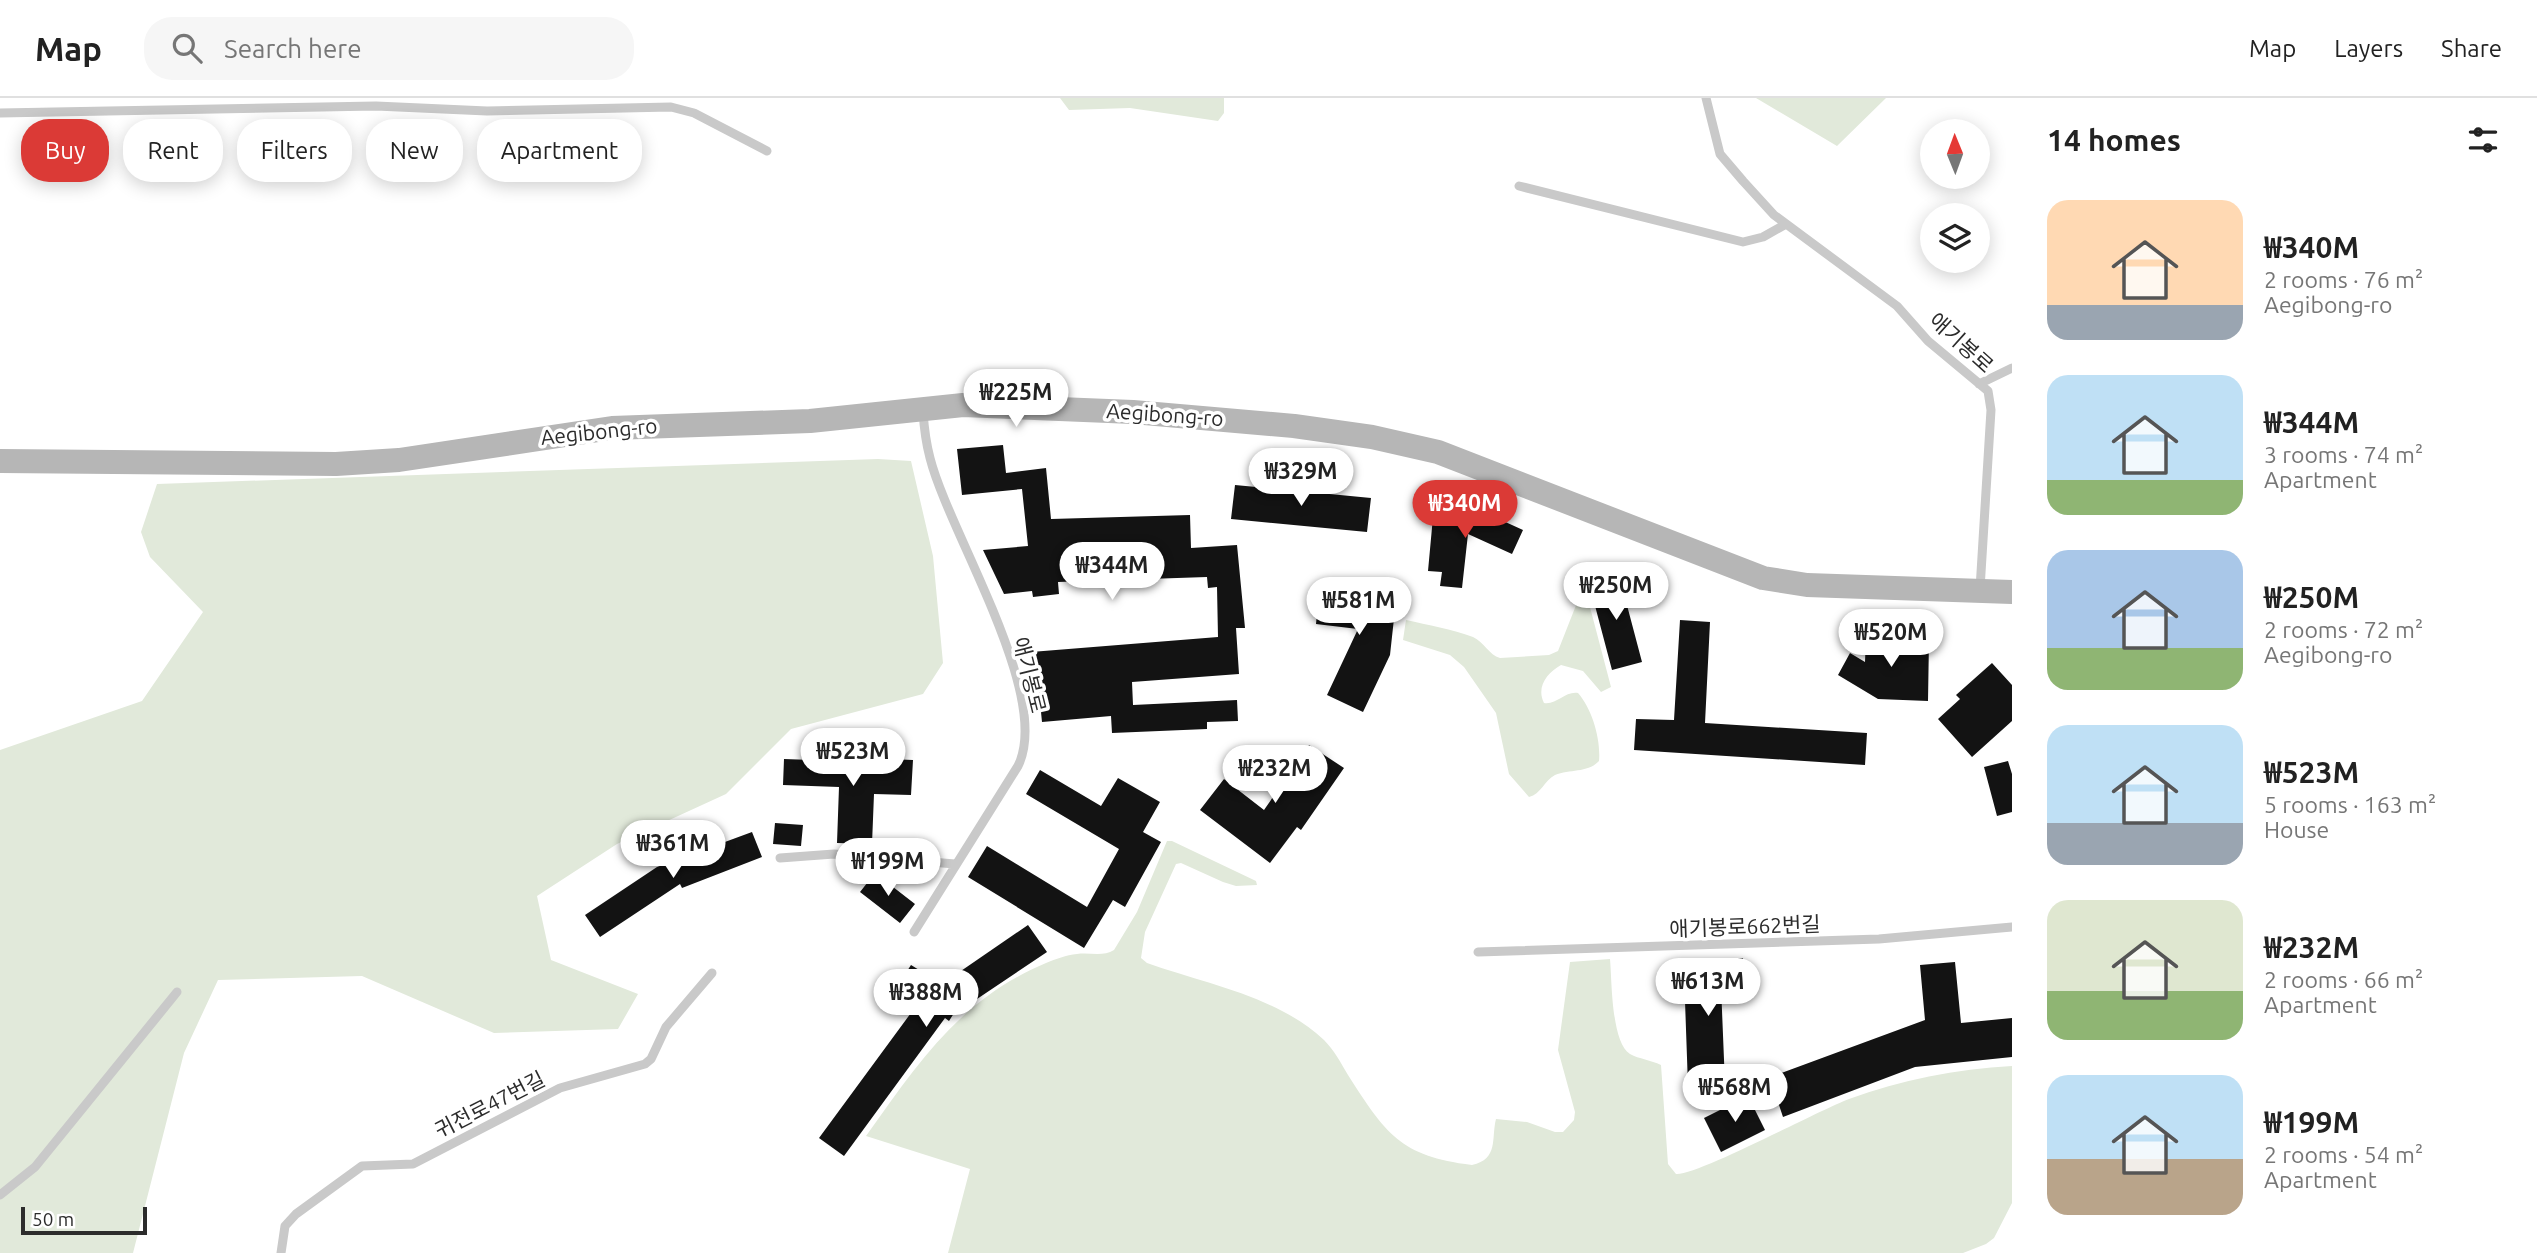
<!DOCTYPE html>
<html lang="en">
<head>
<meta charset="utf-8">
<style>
  body { margin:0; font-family:Ubuntu,"Noto Sans KR",sans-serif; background:#f6f6f6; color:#222; height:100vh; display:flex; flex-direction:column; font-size:26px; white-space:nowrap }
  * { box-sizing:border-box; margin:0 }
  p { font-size:23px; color:#767676 }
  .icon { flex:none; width:38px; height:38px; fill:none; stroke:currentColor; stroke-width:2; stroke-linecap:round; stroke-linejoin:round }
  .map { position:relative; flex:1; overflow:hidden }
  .details { display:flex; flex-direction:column; background:#fff; width:525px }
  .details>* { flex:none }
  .hud { position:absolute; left:21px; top:21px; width:665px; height:63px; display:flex; gap:14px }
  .needle { width:46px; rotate:359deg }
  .fabs { position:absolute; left:1920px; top:21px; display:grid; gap:14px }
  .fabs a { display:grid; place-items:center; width:70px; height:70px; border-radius:50%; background:#fff; box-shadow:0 4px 18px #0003; font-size:35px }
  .scale { position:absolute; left:21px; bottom:18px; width:126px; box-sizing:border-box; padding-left:7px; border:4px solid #2c2c2c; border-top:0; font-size:19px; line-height:24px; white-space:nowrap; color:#2c2c2c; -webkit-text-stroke:5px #fff; paint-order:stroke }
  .price { position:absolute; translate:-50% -60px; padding:0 16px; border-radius:24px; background:#fff; color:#222; font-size:23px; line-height:46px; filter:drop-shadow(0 2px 4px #0008) }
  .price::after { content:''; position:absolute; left:50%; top:42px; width:21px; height:16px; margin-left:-10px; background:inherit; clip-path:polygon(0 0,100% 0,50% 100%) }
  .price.on { background:#db3a36; color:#fff }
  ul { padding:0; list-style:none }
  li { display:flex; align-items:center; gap:21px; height:175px; padding:0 35px }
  li span { display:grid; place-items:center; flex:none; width:196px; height:140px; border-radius:21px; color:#555 }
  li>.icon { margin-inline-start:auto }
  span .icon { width:84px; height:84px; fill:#fffc; stroke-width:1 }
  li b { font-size:30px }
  h2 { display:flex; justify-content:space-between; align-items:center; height:84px; padding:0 35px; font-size:30px }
  .chip { padding:0 24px; border-radius:28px; background:#fff; box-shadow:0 4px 18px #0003; font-size:24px; line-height:63px }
  .chip.on { background:#db3a36; color:#fff }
  header { display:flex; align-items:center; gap:42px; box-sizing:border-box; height:98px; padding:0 35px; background:#fff; border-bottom:2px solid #e0e0e0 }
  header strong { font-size:33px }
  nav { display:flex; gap:38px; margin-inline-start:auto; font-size:24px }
  .search { width:490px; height:63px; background:#f6f6f6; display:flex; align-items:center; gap:18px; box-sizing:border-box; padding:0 24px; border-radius:28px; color:#767676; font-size:26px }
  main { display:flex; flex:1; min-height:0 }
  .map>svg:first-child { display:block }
  .green { fill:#e1e9da }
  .building { fill:#131313 }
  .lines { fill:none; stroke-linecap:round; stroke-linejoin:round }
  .lane { stroke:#c9c9c9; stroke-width:9 }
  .secondary { stroke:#b6b6b6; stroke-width:24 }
  .labels { text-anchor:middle; stroke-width:7; stroke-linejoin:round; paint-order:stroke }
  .street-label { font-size:21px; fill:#2c2c2c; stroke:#fff }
</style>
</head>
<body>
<header>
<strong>Map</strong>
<div class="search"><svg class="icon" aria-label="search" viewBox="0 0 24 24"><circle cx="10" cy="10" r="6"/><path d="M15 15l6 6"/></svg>Search here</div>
<nav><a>Map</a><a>Layers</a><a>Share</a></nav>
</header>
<main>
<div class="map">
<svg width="2012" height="1155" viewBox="0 0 2012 1155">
  <rect width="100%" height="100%" fill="#fff"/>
  <!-- green -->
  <path class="green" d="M1060,0H1224V15L1218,23L1130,10L1069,12Z
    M1756,0H1886L1837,48Z
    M878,361L911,363L933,458L943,565L923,596L791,631L726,696L617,746L537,798L551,862L638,896L618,931L494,935L362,878L218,882L184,955L133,1155H0V652L142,603L203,514L150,459L141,434L157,386Z
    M1582,492L1586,494L1611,589L1601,594L1583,573L1561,567C1547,575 1536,589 1544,605C1557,607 1565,593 1578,595C1592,611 1601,641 1599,663C1588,675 1570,671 1555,677C1544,683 1541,696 1529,699L1509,676L1496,615L1464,569L1450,557L1403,542L1406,522C1428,527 1452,531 1473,539C1484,544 1489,557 1500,560L1549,557L1558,553Z
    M1167,743H1172L1256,783L1257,787L1236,788L1223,784L1181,765L1176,766L1145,834L1141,860L1147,865C1206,886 1277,898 1324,942C1334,952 1341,965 1348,977C1386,1036 1400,1058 1472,1067C1499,1061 1491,1040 1496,1021L1527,1024L1555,1034H1563L1574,1022L1575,1014L1558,952L1570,864L1610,861C1612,882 1611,944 1630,956C1639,961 1651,962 1661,967L1668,1066L1676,1076C1697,1078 1817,1013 1849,1001C1901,982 1956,971 2012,968V1105L1994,1140L1986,1146L1963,1155H948L970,1071L866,1038C919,964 959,902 1046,865C1056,861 1066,857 1077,856C1089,854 1103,859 1114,852L1137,814Z"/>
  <!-- building -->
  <path class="building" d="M1003,347L1006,375L1046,370L1051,421L1190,417L1191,450L1237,447L1245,530H1236L1239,576L1132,584L1133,607L1237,602L1238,623L1207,624V631L1112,635L1111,618L1042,624L1039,594H1035L1031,554L1218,539L1217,489L1208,490L1207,479L1058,484L1059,496L1033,499L1032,493L1004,496L983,452L1028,448L1022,391L962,397L957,351Z
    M1235,387L1371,400L1367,434L1231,421Z
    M1434,408L1479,412L1523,432L1512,456L1468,436L1462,490L1440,488L1442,474L1428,473Z
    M1619,477L1642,564L1612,572L1589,485Z
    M1320,484L1397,493L1390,557L1363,614L1327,597L1358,531L1316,526Z
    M1680,522L1710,524L1705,625L1867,635L1865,667L1634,652L1636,621L1674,622Z
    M1866,538L1929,541L1928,603L1878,601L1838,577L1850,555L1865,564Z
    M1992,565L2012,587V623L1972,659L1938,621L1960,601L1956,597Z
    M1309,647L1344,670L1301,732L1297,729L1270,765L1200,712L1224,681L1264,712Z
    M840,659L913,662L911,697L874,696L872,746L837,745L839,689L783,687L784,661L840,663Z
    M2008,663L2012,676V714L1997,718L1984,669Z
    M1040,672L1101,708L1118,680L1160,704L1143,734L1161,744L1125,809L1113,802L1084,850L968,779L987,748L1087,809L1119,751L1026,696Z
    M775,725L803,727L801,748L773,746Z
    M752,734L762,759L682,790L680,786L600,839L585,817L657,769Z
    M875,775L915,806L900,825L860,794Z
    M1028,827L1047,854L977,901L970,890L949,923L945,920L844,1058L819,1040L919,904L896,890L911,867L942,886Z
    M1743,860L1744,887L1721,888L1725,986L1688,988L1685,903H1689L1687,863Z
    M1955,864L1961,925L2012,920V959L1915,969L1783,1019L1772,986L1776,984L1766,985L1765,981L1925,922L1920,867Z
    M1748,998L1765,1032L1721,1054L1704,1020Z"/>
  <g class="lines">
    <!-- lane -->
    <path class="lane" d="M1706,0L1720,56L1743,83L1774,117L1897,208L1928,243L1988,293L1991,312L1980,491
      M0,15L376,8L487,13L671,9L694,15L767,53
      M1519,88L1743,144L1763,139L1786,126
      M1979,286L2012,270
      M780,760L834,756L955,766
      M914,834L1018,668C1053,598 949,435 930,360C926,345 924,329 923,313
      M1478,854L1879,841L2012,829
      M0,1097L35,1069L177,894
      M281,1155L285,1128L296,1116L362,1068L413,1066L560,990L645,966L651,961L666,929L712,875"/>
    <!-- secondary -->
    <path class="secondary" d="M0,363L336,366L399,362L612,330L810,323L963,307L1133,314L1294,328L1372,339L1438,354L1763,480L1807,487L2012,494"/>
  </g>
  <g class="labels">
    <!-- street labels -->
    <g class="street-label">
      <text transform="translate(1961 245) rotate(42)" y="7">애기봉로</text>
      <text transform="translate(1165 317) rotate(4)" y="7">Aegibong-ro</text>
      <text transform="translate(599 334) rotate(-6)" y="7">Aegibong-ro</text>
      <text transform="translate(1029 577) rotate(76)" y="7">애기봉로</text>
      <text transform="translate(1745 829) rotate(-2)" y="7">애기봉로662번길</text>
      <text transform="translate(490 1007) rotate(-27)" y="7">귀전로47번길</text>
    </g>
  </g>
</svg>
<div class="fabs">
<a><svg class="needle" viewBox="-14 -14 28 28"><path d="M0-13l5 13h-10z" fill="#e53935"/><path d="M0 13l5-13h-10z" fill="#767676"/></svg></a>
<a><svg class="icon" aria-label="layers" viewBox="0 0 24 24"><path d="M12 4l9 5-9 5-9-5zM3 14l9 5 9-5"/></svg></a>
</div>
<div class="scale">50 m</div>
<b class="price" style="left:1016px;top:331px">₩225M</b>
<b class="price" style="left:1301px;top:410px">₩329M</b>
<b class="price on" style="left:1465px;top:442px">₩340M</b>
<b class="price" style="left:1112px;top:504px">₩344M</b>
<b class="price" style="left:1616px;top:524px">₩250M</b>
<b class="price" style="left:1359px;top:539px">₩581M</b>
<b class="price" style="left:1891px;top:571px">₩520M</b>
<b class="price" style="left:853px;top:690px">₩523M</b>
<b class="price" style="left:1275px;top:707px">₩232M</b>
<b class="price" style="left:673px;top:782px">₩361M</b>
<b class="price" style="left:888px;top:800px">₩199M</b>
<b class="price" style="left:1708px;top:920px">₩613M</b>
<b class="price" style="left:926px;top:931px">₩388M</b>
<b class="price" style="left:1735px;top:1026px">₩568M</b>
<div class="hud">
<a class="chip on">Buy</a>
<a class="chip">Rent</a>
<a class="chip">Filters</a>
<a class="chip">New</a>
<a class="chip">Apartment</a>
</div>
</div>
<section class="details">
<h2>14 homes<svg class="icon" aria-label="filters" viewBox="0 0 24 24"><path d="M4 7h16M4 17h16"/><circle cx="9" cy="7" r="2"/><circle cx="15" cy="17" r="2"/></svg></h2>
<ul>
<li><span style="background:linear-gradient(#ffd9b3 75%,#9aa5b1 0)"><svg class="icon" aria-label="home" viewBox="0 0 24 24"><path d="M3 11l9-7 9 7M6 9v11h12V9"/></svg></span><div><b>₩340M</b><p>2 rooms · 76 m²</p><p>Aegibong-ro</p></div></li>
<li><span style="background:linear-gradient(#bfe0f5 75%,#8fb573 0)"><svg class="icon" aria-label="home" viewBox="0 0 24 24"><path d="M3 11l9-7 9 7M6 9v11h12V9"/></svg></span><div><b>₩344M</b><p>3 rooms · 74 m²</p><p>Apartment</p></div></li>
<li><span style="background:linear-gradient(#a9c7e8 70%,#8fb573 0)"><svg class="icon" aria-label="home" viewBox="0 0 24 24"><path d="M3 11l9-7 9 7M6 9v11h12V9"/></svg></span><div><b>₩250M</b><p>2 rooms · 72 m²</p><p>Aegibong-ro</p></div></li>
<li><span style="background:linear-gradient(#bfe0f5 70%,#9aa5b1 0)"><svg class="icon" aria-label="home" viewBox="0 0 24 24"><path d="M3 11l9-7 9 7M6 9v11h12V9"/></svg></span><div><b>₩523M</b><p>5 rooms · 163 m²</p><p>House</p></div></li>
<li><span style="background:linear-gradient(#dfe7d0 65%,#8fb573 0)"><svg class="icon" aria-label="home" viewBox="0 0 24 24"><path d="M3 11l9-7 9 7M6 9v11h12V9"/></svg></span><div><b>₩232M</b><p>2 rooms · 66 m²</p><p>Apartment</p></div></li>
<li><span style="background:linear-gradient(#bfe0f5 60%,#b9a48a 0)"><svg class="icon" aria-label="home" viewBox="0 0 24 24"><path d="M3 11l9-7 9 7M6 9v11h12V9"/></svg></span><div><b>₩199M</b><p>2 rooms · 54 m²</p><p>Apartment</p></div></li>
</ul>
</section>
</main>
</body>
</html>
